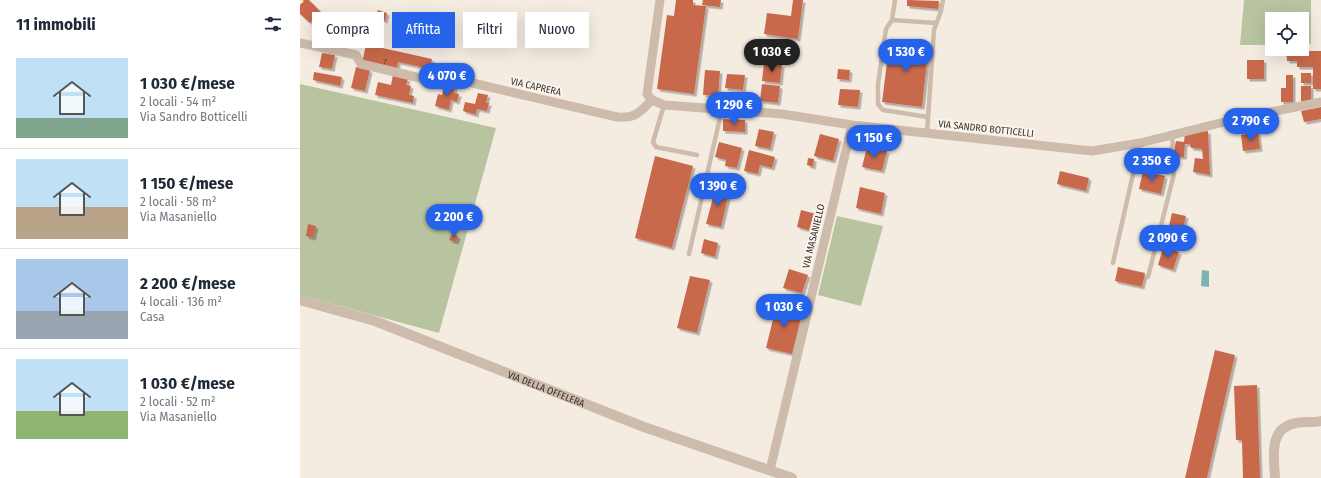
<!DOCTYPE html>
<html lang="it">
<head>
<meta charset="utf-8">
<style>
  body { margin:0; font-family:"Fira Sans Condensed",sans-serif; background:#f6f6f7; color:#1f2937; height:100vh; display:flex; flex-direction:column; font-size:15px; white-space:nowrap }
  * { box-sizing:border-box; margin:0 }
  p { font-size:13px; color:#747a83 }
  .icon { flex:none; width:22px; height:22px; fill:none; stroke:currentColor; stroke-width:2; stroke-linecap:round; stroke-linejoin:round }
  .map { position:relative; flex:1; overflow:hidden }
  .details { display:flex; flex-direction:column; background:#fff; width:300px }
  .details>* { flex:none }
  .top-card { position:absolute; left:12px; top:12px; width:380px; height:36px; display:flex; gap:8px }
  .buttons { position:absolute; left:965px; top:12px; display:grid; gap:8px }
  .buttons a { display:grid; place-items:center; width:44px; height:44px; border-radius:0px; background:#fff; box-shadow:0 4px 16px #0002; font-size:20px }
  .price { position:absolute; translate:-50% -34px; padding:0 9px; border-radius:14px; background:#2563eb; color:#fff; font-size:13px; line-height:26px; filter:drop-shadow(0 1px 2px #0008) }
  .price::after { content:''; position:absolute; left:50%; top:24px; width:12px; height:9px; margin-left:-6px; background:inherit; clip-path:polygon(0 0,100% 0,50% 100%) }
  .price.current { background:#222; color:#fff }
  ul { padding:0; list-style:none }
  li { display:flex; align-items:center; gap:12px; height:100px; padding:0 16px }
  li+li { border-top:1px solid #e0e1e3 }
  li span { display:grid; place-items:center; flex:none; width:112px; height:80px; border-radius:0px; color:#555 }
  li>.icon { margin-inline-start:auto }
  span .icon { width:48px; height:48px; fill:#fffc; stroke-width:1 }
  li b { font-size:17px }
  h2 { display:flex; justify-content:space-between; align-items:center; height:48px; padding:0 16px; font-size:17px }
  .pill { padding:0 14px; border-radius:0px; background:#fff; box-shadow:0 4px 16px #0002; font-size:14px; line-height:36px }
  .pill.current { background:#2563eb; color:#fff }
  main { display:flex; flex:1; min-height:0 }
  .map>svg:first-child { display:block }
  .green { fill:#b8c4a0 }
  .water { fill:#7fb0b2 }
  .building { fill:#c8694b; filter:url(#shadow) }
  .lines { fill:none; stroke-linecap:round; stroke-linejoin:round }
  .service { stroke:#cdbbac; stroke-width:4.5 }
  .minor { stroke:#cdbbac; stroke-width:9 }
  .tertiary { stroke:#cdbbac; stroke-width:10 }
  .labels { text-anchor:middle; stroke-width:4; stroke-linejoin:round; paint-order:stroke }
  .number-label { font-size:8px; fill:#5e3e33 }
  .street-label { font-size:10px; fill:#3b302b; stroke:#fbf5ee }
</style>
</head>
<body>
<main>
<section class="details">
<h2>11 immobili<svg class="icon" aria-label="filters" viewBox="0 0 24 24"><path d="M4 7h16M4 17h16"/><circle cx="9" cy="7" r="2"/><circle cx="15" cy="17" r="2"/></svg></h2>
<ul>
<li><span style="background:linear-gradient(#bfe0f5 75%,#7fa58c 0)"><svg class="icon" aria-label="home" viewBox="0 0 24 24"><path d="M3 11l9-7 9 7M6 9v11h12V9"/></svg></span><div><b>1 030 €/mese</b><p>2 locali · 54 m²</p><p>Via Sandro Botticelli</p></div></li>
<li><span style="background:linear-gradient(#bfe0f5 60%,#b9a48a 0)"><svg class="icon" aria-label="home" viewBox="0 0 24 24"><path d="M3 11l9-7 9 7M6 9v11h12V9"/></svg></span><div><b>1 150 €/mese</b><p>2 locali · 58 m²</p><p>Via Masaniello</p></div></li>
<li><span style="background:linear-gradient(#a9c7e8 65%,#9aa5b1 0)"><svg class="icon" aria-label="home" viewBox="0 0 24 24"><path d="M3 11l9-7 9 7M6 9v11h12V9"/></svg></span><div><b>2 200 €/mese</b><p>4 locali · 136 m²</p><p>Casa</p></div></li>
<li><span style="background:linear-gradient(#bfe0f5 65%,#8fb573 0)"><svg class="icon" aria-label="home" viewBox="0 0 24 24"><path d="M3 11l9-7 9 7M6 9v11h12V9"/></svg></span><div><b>1 030 €/mese</b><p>2 locali · 52 m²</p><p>Via Masaniello</p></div></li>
</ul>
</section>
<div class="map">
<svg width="1021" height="478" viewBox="0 0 1021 478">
  <defs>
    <filter id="shadow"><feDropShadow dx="2.5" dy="2.5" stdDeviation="0" flood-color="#0004"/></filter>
  </defs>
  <rect width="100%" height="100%" fill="#f4ebe1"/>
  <!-- green -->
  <path class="green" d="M944,0H1011V44H1002V19H972V45H940Z
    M0,84L196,128L139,333L0,295Z
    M537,216L583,226L561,306L518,295Z"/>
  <!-- water -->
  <path class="water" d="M902,270L909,271V287L901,286Z"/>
  <!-- building -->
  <path class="building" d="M2,0H9L21,12L10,23L0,14V5L4,1Z
    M376,0H393V5L406,6L394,94L357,89L367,15L374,16Z
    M403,0H421L420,7L402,5Z
    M493,0H503L498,39L464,34L467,13L491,16Z
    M607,0L639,1L638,9L607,6Z
    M78,10L87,13L85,21L75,17Z
    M69,33L81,36L78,47L132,59L130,69L98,62L97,70L62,62Z
    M590,39L629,44L622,107L582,102Z
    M986,51H1021V89H1013V67H997V61H987Z
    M22,53L35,55L32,69L19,67Z
    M947,60H964V79H947Z
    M464,63L482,65L480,83L462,81Z
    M56,67L70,70L65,91L51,88Z
    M538,69L550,70L549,80L537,79Z
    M405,70L420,71L418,96L403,95Z
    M14,72L42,77L40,86L13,80Z
    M1001,73H1011V83H1001Z
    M427,74L445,75L443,90L425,88Z
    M93,75L108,79L106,85L111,86L109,95L114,96L113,103L75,95L78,82L91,85Z
    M986,75H993V102H981V88H986Z
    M145,84L155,87L154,93L159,94L157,102L151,100L149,110L135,106L138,94L142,95Z
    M462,84L480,86L478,103L460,101Z
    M1001,86H1011V101H1001Z
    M540,89L560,90L558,107L538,105Z
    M178,93L188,95L186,103H189L187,111L177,109L176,115L163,111L165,102L175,104Z
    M1021,107V119L1004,122L1001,111Z
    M423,119L445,120V132L423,131Z
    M459,129L474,132L470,149L455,146Z
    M908,131L910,175L893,172L895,158L903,159L902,149L891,148L890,144H885L884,157L873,156L876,141L884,142L885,133Z
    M958,132L960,149L943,151L941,135Z
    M520,134L539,139L533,161L514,156Z
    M419,142L442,148L437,168L425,166L426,160L415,157Z
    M567,147L587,151L582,171L562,167Z
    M449,150L475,157L472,168L460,165L458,174L444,171Z
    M355,156L393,166L372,248L335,238Z
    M508,158L514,159L513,167L507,165Z
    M760,171L789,178L786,191L757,184Z
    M843,171L865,176L861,194L839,189Z
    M416,186L430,189L421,227L406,224Z
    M560,187L585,193L581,214L556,208Z
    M501,210L520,215L515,232L497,227Z
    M872,213L886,216L882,234L868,230Z
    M8,224L16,226L13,238L6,236Z
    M152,234L158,236L156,242L149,240Z
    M404,239L418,243L415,257L401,253Z
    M863,248L879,252L873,270L858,265Z
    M818,267L845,273L842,287L815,281Z
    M489,269L508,275L502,293L483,288Z
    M390,276L410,280L397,333L377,328Z
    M477,303L503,309L492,354L466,348Z
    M915,350L935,355L907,478H885Z
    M957,385L960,478H943L942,440H936L934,386Z"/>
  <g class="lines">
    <!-- service -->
    <path class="service" d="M592,20L595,0
      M364,105L353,142L356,147L397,155
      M628,117L583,110L578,104V84L586,29L592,20L636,23
      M627,133L634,30L641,11L643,0
      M389,254L422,109
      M813,263L840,143
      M848,277L874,174L868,158L873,144L871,135"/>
    <!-- minor -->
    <path class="minor" d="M360,0L347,94L352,100L364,105L482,114L552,125L792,151L840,143L936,119L1021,102
      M0,43L56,55L61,64L133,81L139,75L317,117C335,119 340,112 352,100
      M470,470L552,125"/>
    <!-- tertiary -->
    <g class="tertiary">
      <path id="s1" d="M0,300L75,321L344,427L492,478"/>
      <path d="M975,478C974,457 968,428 996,423C1004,421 1013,423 1021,421"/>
    </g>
  </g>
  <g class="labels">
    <!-- number labels -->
    <g class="number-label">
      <text x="85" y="64">7</text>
    </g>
    <!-- street labels -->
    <g class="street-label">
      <text transform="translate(236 86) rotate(13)" y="4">VIA CAPRERA</text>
      <text transform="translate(686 128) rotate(6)" y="4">VIA SANDRO BOTTICELLI</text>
      <text transform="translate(513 236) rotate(-76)" y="4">VIA MASANIELLO</text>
      <text dy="4" stroke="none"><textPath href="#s1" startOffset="262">VIA DELLA OFFELERA</textPath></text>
    </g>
  </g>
</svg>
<div class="buttons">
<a><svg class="icon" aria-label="locate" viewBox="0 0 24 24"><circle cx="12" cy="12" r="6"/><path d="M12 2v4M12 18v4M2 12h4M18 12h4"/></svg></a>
</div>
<b class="price current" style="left:472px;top:73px">1 030 €</b>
<b class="price" style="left:606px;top:73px">1 530 €</b>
<b class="price" style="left:147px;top:97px">4 070 €</b>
<b class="price" style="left:434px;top:126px">1 290 €</b>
<b class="price" style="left:951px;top:142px">2 790 €</b>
<b class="price" style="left:574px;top:159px">1 150 €</b>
<b class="price" style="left:852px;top:182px">2 350 €</b>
<b class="price" style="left:418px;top:207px">1 390 €</b>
<b class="price" style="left:154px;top:238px">2 200 €</b>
<b class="price" style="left:868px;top:259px">2 090 €</b>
<b class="price" style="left:484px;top:328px">1 030 €</b>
<div class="top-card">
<a class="pill">Compra</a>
<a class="pill current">Affitta</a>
<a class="pill">Filtri</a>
<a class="pill">Nuovo</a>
</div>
</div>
</main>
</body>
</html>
